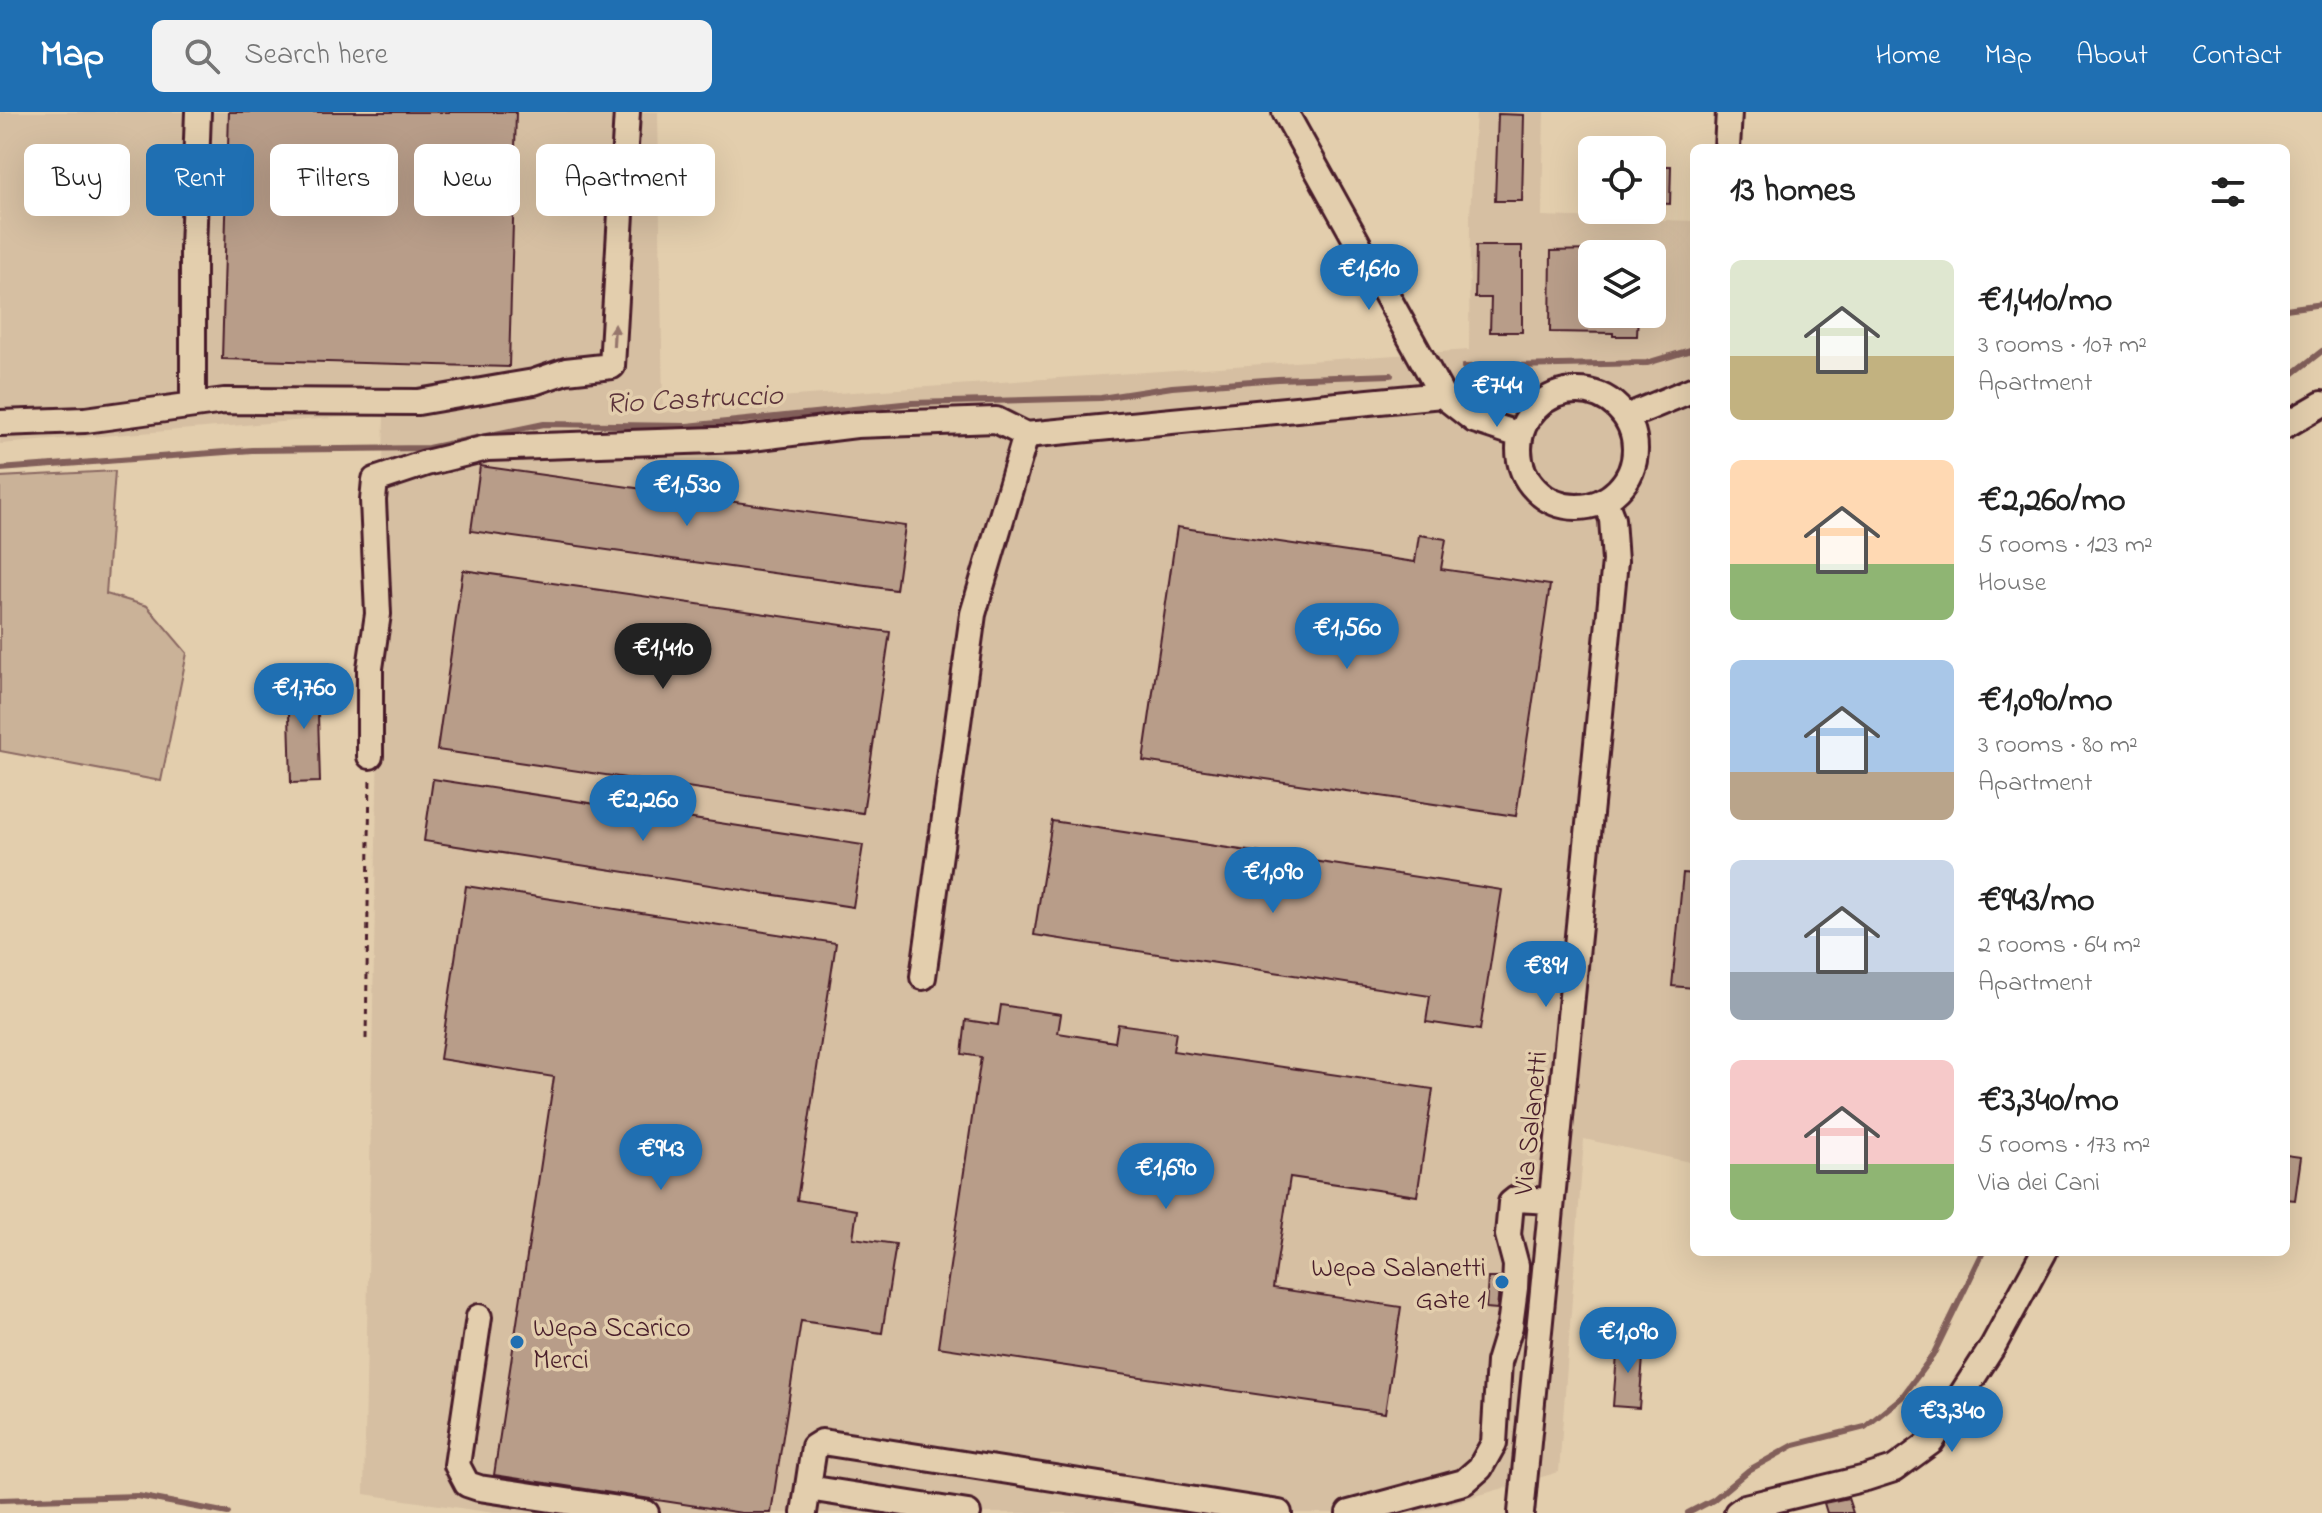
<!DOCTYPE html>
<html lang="en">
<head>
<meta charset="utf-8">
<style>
  body { margin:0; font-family:"Indie Flower",sans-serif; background:#f2f2f2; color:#222; height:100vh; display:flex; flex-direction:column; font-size:30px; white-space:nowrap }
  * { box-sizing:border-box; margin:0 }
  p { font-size:26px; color:#767676 }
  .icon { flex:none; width:44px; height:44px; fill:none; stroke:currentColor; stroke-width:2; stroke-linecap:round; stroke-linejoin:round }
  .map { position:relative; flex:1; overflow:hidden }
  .sheet { position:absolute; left:1690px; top:32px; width:600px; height:1112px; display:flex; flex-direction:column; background:#fff; border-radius:12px; box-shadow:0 8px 32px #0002 }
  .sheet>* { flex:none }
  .hud { position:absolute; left:24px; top:32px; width:760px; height:72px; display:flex; gap:16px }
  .buttons { position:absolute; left:1578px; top:24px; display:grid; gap:16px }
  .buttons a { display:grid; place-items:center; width:88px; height:88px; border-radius:12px; background:#fff; box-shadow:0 8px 32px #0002; font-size:40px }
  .price { position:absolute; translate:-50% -68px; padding:0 18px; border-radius:28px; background:#1f6fb2; color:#fff; font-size:26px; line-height:52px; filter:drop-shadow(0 2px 4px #0008) }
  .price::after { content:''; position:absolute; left:50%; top:48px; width:24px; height:18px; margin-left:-12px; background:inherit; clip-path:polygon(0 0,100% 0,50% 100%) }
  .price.selected { background:#222; color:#fff }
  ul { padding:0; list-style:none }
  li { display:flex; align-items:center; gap:24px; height:200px; padding:0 40px }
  li span { display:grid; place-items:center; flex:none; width:224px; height:160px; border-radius:12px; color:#555 }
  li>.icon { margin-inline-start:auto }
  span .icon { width:96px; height:96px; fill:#fffc; stroke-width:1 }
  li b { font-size:34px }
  h2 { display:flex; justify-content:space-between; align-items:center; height:96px; padding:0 40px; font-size:34px }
  .pill { padding:0 28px; border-radius:12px; background:#fff; box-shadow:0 8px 32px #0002; font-size:28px; line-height:72px }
  .pill.selected { background:#1f6fb2; color:#fff }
  header { display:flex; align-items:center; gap:48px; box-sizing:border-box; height:112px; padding:0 40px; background:#1f6fb2; color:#fff }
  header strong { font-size:38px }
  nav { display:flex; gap:44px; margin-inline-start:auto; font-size:28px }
  .search { width:560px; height:72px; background:#f2f2f2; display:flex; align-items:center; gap:20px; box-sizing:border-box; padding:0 28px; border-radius:12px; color:#767676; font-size:30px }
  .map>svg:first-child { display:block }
  .built { fill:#d6bfa2; fill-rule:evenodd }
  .green { fill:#cab298; stroke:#8a6862; stroke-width:2 }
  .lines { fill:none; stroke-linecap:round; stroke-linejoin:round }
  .stream { stroke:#825f5a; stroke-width:6 }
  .building { fill:#b89d89; stroke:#4a1f2b; stroke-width:2 }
  .minor-casing { stroke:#4a1f2b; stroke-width:30 }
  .path { stroke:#4a1f2b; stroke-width:3; stroke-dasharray:6 6; stroke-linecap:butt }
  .minor { stroke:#e3cead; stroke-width:24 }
  .oneway { fill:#96766c }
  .poi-dot { fill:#1f6fb2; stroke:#e3cead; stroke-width:3 }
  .labels { text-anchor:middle; stroke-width:7; stroke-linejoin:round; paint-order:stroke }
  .street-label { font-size:28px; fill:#4a1f2b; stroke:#e3cead }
  .poi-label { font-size:28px; fill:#4a1f2b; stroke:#e3cead; text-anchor:end }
  .water-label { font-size:30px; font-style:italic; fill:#5d343b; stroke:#e3cead }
</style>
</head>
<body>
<header>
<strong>Map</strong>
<div class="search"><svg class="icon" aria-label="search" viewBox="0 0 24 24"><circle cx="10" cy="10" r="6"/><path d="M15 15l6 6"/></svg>Search here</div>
<nav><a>Home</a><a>Map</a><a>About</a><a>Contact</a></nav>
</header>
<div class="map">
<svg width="2322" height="1401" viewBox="0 0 2322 1401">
  <rect width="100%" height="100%" fill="#e3cead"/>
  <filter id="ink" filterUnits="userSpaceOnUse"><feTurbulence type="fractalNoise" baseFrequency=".0125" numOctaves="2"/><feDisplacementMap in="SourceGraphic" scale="16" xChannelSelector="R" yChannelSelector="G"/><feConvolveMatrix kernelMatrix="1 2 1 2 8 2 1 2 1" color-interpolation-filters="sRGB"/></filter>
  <g filter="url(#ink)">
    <!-- built -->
    <path class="built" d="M0,0H658L663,293L1469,238L1470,103L1476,0H1544L1542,104L1694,109V1051L1584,1027L1559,1360L1417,1401H494L364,1382L384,302L0,332ZM1592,142H1652V202H1592Z"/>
    <!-- green -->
    <path class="green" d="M115,359L106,482L147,494L187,541L161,669L0,639V365Z"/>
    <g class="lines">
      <!-- stream -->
      <path class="stream" d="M2286,197L2322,192
        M1464,255L1647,251L1694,237
        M2286,267L2322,239
        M0,357L252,338L428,336L544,312L687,314L912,291L1101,286L1172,275L1278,267L1391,263
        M0,1388L138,1384L228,1401
        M1688,1401L1713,1388L1749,1358L1794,1333L1865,1315L1902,1285L1933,1243L1983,1140"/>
    </g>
    <!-- building -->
    <path class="building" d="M229,0H516L509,255L222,247Z
      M1498,2L1524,3L1522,89H1495Z
      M1652,54H1671L1670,92L1652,91Z
      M1476,134H1522V220H1490L1491,186H1475Z
      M1592,138V202H1638L1637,224H1613V221L1550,220L1551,139Z
      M480,354L905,414L896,478L471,419Z
      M1177,415L1415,450L1419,423L1446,427L1441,457L1550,473L1516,704L1143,649Z
      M463,458L890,520L863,701L437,638Z
      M317,567L320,670L291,671L288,568Z
      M433,667L863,733L853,795L424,729Z
      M1052,709L1502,778L1480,918L1426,910L1430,884L1034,823Z
      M1683,761L1694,762V876L1672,874Z
      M466,774L836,831L797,1088L857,1098L853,1126L896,1132L882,1221L801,1209L771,1401H742L494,1363L554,965L440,947Z
      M1001,893L1061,902L1058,921L1115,930L1118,912L1176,920L1173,939L1433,977L1417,1084L1290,1065L1273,1176L1401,1195L1385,1301L938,1235L981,945L962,942L966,908L998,913Z
      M2286,1043L2301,1045L2295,1088L2286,1087Z
      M1488,1166H1500L1497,1197L1486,1196Z
      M1618,1230L1644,1233L1639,1296L1613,1294Z
      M1848,1386L1853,1401H1827L1824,1391Z"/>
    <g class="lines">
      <defs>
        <path id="minor" d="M1285,0L1442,283L1474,308L1520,323
          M1727,36L1729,0
          M1519 337a58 58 0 1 1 116 0a58 58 0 1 1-116 0Z
          M193,293V137L198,0
          M1626,305L1694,277
          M0,311L85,308L224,289L418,290L534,270L566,259L612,254L627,0
          M2286,313L2322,292
          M370,644V556L378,502L373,388L375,368L426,351L487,336L744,327L856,313L996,308L1026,323
          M923,865L973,502L1026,323L1442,283
          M479,1205L457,1353L467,1372L479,1376L646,1401
          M808,1376L968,1401
          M804,1401L814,1335L822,1330L1279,1401
          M1349,1401L1464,1370L1480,1356L1494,1331L1499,1250L1510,1214L1515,1176L1516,1153L1508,1123L1511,1091L1516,1087L1551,1089
          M1521,1401L1615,449L1612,407L1605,389
          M1737,1401L1745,1395L1866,1366L1894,1357L1931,1330L1993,1234L2044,1140"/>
      </defs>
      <!-- minor casing -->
      <use href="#minor" class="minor-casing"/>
      <!-- path -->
      <path class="path" d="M366,927L370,663"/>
      <!-- minor -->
      <use href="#minor" class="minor"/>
    </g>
    <!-- one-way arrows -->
    <defs><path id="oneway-solid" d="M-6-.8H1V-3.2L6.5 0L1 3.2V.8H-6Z" transform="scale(2)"/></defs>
    <use class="oneway" href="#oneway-solid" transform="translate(614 223) rotate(-87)"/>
  </g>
  <!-- markers -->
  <g class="poi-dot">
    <circle cx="1502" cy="1170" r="8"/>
    <circle cx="517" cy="1230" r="8"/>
  </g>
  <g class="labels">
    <!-- street labels -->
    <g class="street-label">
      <text transform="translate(1529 1011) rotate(-84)" y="10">Via Salanetti</text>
    </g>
    <!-- poi labels -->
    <g class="poi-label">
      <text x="1486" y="1164">Wepa Salanetti<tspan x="1486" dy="32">Gate 1</tspan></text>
      <text x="533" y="1224" text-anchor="start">Wepa Scarico<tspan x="533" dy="32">Merci</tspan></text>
    </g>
    <!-- water labels -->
    <g class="water-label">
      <text transform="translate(694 286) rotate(-3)" y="10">Rio Castruccio</text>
    </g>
  </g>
</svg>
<div class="buttons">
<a><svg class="icon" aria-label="locate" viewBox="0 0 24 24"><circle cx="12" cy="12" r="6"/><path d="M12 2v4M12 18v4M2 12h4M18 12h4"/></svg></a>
<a><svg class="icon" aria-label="layers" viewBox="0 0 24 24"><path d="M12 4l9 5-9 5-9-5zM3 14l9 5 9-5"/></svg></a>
</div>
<b class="price" style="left:1369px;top:200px">€1,610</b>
<b class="price" style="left:1497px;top:317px">€744</b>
<b class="price" style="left:687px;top:416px">€1,530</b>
<b class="price" style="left:1347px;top:559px">€1,560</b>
<b class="price selected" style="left:663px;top:579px">€1,410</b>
<b class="price" style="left:304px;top:619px">€1,760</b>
<b class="price" style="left:643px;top:731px">€2,260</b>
<b class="price" style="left:1273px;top:803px">€1,090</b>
<b class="price" style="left:1546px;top:897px">€891</b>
<b class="price" style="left:661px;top:1080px">€943</b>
<b class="price" style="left:1166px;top:1099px">€1,690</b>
<b class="price" style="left:1628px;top:1263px">€1,090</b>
<b class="price" style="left:1952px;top:1342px">€3,340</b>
<div class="hud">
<a class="pill">Buy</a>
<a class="pill selected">Rent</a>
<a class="pill">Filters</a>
<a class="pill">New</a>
<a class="pill">Apartment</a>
</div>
<section class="sheet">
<h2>13 homes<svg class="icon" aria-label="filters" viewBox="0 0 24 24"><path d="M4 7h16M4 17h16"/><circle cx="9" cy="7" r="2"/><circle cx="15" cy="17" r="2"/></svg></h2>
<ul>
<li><span style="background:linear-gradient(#dfe7d0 60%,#c2b280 0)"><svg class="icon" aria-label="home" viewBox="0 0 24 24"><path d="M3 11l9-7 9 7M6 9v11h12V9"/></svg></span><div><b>€1,410/mo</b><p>3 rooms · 107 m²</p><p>Apartment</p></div></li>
<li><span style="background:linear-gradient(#ffd9b3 65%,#8fb573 0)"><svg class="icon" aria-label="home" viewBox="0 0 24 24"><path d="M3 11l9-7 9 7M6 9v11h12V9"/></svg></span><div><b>€2,260/mo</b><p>5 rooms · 123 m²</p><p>House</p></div></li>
<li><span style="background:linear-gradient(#a9c7e8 70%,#b9a48a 0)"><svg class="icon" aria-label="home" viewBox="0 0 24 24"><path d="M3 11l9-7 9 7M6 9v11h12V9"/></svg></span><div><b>€1,090/mo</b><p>3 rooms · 80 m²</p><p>Apartment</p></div></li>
<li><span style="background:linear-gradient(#c9d6e8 70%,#9aa5b1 0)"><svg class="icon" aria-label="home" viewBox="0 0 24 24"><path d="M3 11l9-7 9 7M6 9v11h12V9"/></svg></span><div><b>€943/mo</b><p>2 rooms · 64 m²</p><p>Apartment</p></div></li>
<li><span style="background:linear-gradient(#f6c9c9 65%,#8fb573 0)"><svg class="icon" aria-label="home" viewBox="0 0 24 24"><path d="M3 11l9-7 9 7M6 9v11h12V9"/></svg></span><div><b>€3,340/mo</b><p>5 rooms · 173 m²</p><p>Via dei Cani</p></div></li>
</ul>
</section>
</div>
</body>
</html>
